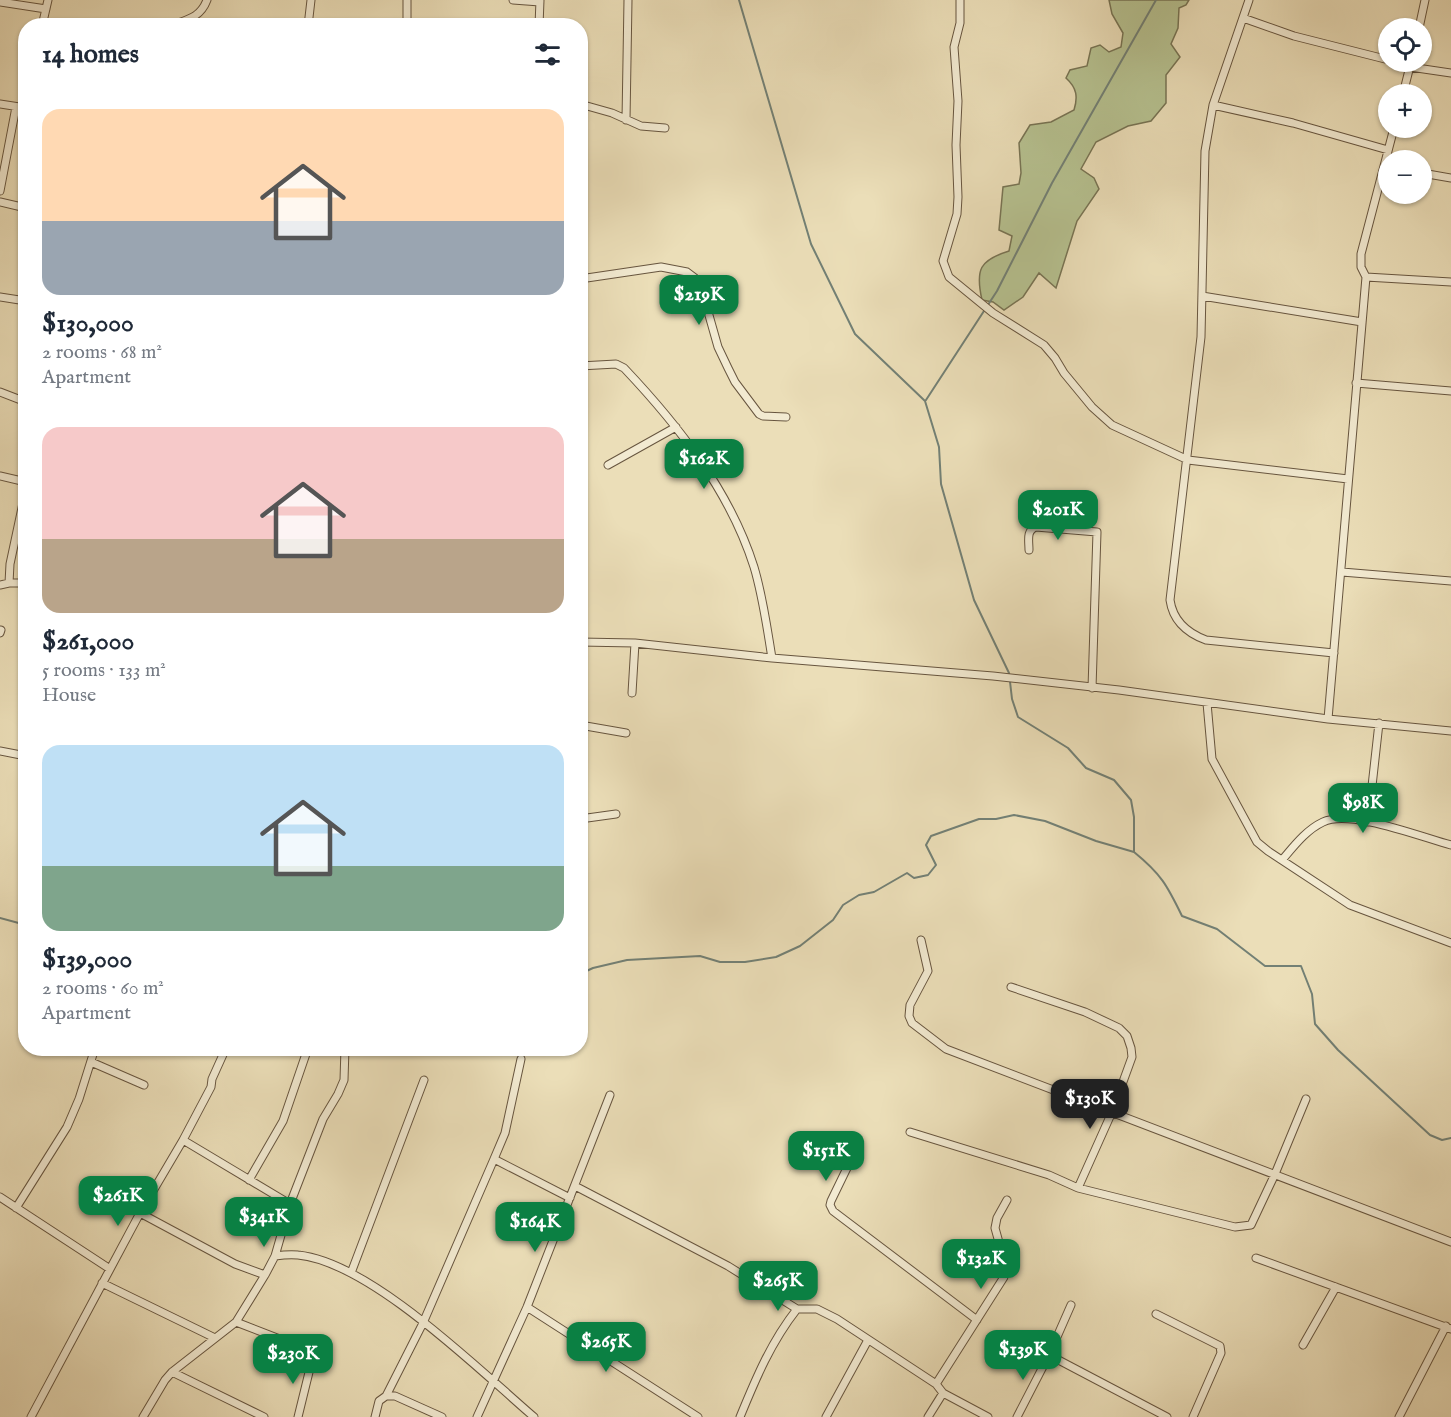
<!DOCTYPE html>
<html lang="en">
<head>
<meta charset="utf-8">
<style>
  body { margin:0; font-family:"IM FELL English",serif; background:#f2f2f3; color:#1f2937; height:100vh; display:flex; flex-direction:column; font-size:22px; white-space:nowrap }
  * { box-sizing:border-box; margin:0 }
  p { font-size:20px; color:#747a83 }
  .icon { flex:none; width:33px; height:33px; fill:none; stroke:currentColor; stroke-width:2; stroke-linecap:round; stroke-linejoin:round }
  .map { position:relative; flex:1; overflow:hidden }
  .side { position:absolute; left:18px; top:18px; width:570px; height:1038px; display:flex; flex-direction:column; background:#fff; border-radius:24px; box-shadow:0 2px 4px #0004 }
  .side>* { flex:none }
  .buttons { position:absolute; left:1378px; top:18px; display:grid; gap:12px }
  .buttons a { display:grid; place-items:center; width:54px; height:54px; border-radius:50%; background:#fff; box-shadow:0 2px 4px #0004; font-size:30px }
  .price { position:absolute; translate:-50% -51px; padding:0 14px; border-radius:12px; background:#0b8043; color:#fff; font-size:20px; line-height:39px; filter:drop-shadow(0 2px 3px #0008) }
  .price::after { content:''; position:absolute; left:50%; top:36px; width:18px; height:14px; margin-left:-9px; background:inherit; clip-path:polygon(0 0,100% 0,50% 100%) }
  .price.selected { background:#222; color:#fff }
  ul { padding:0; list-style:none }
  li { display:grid; align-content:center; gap:12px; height:318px; padding:0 24px }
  li span { display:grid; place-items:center; height:186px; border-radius:18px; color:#555 }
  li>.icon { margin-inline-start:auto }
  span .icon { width:108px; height:108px; fill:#fffc; stroke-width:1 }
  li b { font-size:26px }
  h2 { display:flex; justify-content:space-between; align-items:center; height:72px; padding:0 24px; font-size:26px }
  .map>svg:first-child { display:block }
  .green { fill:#b6c190; stroke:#787454; stroke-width:1.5 }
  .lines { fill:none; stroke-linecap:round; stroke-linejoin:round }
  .stream { stroke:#738075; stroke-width:2 }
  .minor-casing { stroke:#67553f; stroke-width:9 }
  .minor { stroke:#f2ead1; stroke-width:7 }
</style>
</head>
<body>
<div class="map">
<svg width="1451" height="1417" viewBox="0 0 1451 1417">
  <rect width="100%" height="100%" fill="#ebdeb8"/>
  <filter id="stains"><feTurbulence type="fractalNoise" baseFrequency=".00333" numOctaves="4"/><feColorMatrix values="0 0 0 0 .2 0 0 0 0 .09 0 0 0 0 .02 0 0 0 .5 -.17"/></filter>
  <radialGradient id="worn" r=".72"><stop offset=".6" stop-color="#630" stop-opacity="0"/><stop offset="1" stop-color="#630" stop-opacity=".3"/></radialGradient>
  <!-- green -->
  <path class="green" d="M1109,0H1189L1186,5L1179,8L1178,28L1171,44L1180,57L1166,75V103L1151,121L1128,126L1096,142L1081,169L1094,178L1099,189L1077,221L1056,288L1039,273L1023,297L1004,310L993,302L982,300C975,269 980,260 1009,251L1012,236L999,230L1003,187L1019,184L1021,173L1019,143L1030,125L1051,122L1074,110C1078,97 1077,88 1066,78L1070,70L1087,66L1091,48L1100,45L1109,52L1121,47L1123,33L1112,14Z"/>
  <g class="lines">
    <!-- stream -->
    <path class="stream" d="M739,0L811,244L855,334L925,401L939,447L941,484L974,600L1009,673L1012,699L1018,717L1068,748L1086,768L1114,780L1131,800L1134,817V852C1161,874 1167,885 1182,916L1217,929L1265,966H1301L1312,994L1315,1024L1338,1050L1430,1135L1442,1140L1451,1138
      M926,400L997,291L1052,183L1156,0
      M0,918L26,925
      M580,974L593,968L627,960L700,956L720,962H745L776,957L800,946L833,920L843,905L859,895L874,892L907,873L914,878L928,875L936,865L926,845L931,836L979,819H996L1014,815L1045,821L1096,841L1134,852"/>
    <defs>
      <path id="minor" d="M513,0L540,2
        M960,0V23L954,47L958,101L956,145L958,197L957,214L943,261L949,277L993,313L1044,345L1055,358L1064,373L1092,407L1112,425L1188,460L1348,479
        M1249,0L1213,105L1205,151L1201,337L1170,600C1173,621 1187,633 1206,640L1334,653
        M0,2L46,9
        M1243,18L1294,36L1389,60
        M175,24C190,19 201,16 207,0
        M42,26L48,0
        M308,26L311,0
        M407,26V0
        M539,26L540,0
        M1419,28L1425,0
        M1393,62L1410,67L1451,73
        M1403,94L1411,62
        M0,104L26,108
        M580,104L612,113L641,126L665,128
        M1213,105L1293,123L1388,150
        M626,120L628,0
        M1422,173L1451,178
        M0,191L16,107
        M0,202L26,208
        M1366,277L1451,282
        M580,279L661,267L687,272L695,278L701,287L718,347L728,368L735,382L759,414L763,416L786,417
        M1202,296L1362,322
        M0,297L26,301
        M580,366L616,364L624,368C678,425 730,491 754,567C763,597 767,628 772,658
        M1356,383L1451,391
        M0,392L26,402
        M608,465L676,427
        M0,476L26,482
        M26,489L10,564L9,583H26
        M1029,550C1029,541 1026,530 1036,527L1097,532L1092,688
        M1342,572L1451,581
        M0,585L9,583
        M0,633L1,630
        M580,642L635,643L632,693
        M635,643L772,658L993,676L1119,690L1328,719L1451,731
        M1207,703L1212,759L1257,842L1268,851L1350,905L1451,943
        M1328,719L1366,277L1361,267V254L1394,128
        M580,725L626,733
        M0,751L26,756
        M580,819L616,814
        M1368,822L1379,723
        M1282,860C1294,846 1306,830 1323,822C1350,809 1421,837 1451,845
        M921,940L928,971L910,1005L909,1016L912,1023L946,1049L1451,1242
        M91,1062L144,1085
        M910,1132L1049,1175L1078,1188L1112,1112L1132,1057L1131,1048L1127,1036L1119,1028L1085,1012L1011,987
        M183,1140L290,1204
        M494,1159L570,1198
        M847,1168L831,1201L830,1205L833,1211L977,1320
        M249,1180L283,1121L308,1048
        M575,1186L728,1266L797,1309H817L837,1319L936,1384L943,1393L988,1417
        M1078,1188L1235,1227L1251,1225L1275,1174L1306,1099
        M0,1197L110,1269
        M16,1208L67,1127L79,1099L95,1048
        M140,1213L235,1264L265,1275
        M275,1256C282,1255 290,1254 298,1255C370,1262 478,1369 534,1417
        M1256,1258L1451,1329
        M351,1273L424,1080
        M102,1283L215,1338
        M527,1307L698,1417
        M1156,1314L1220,1346L1221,1353L1193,1417
        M236,1322L308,1350L312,1355V1360L298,1417
        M1303,1345L1336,1287
        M1049,1355L1167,1417
        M172,1372L264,1417
        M936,1384L1004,1277L1005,1264L995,1228L997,1218L1007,1200
        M386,1396H395L442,1417
        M31,1417L140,1213L183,1140L211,1087L212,1079L226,1048
        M143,1417L165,1380L172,1372L236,1322L265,1275L275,1256L290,1204L323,1119L338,1094L344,1080L345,1048
        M375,1417L379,1401L386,1396L423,1323L494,1159L505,1133L521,1059
        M477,1417L527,1307L610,1095
        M740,1417C756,1378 771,1342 797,1309
        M826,1417L868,1340
        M928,1417L943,1393
        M1017,1417L1049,1355L1071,1305
        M1399,1417L1446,1326"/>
    </defs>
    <!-- minor casing -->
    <use href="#minor" class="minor-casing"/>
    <!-- minor -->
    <use href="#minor" class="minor"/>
  </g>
  <rect width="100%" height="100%" filter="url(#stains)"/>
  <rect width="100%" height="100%" fill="url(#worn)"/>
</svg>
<div class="buttons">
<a><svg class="icon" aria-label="locate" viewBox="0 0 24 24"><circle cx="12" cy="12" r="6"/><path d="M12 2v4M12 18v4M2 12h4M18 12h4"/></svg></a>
<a>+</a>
<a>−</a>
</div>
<b class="price" style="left:699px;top:326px">$219K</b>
<b class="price" style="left:704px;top:490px">$162K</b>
<b class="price" style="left:1058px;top:541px">$201K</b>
<b class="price" style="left:1363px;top:834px">$98K</b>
<b class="price selected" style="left:1090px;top:1130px">$130K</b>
<b class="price" style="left:826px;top:1182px">$151K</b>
<b class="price" style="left:118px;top:1227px">$261K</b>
<b class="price" style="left:264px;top:1248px">$341K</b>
<b class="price" style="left:535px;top:1253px">$164K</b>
<b class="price" style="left:981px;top:1290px">$132K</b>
<b class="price" style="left:778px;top:1312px">$265K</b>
<b class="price" style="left:606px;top:1373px">$265K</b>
<b class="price" style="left:1023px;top:1381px">$139K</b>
<b class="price" style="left:293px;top:1385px">$230K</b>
<section class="side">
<h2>14 homes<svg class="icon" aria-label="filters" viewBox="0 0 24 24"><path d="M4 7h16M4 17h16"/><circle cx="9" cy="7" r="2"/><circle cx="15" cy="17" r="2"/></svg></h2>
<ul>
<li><span style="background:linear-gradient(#ffd9b3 60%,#9aa5b1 0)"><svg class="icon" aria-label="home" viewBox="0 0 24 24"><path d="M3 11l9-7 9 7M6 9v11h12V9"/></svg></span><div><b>$130,000</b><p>2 rooms · 68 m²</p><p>Apartment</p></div></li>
<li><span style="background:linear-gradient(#f6c9c9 60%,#b9a48a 0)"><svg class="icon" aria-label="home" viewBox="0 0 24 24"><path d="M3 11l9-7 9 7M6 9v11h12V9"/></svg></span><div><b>$261,000</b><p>5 rooms · 133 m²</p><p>House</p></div></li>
<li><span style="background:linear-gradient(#bfe0f5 65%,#7fa58c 0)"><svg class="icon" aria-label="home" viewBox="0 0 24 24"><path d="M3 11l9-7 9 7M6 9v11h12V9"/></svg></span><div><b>$139,000</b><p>2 rooms · 60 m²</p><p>Apartment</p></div></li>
</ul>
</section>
</div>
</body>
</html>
